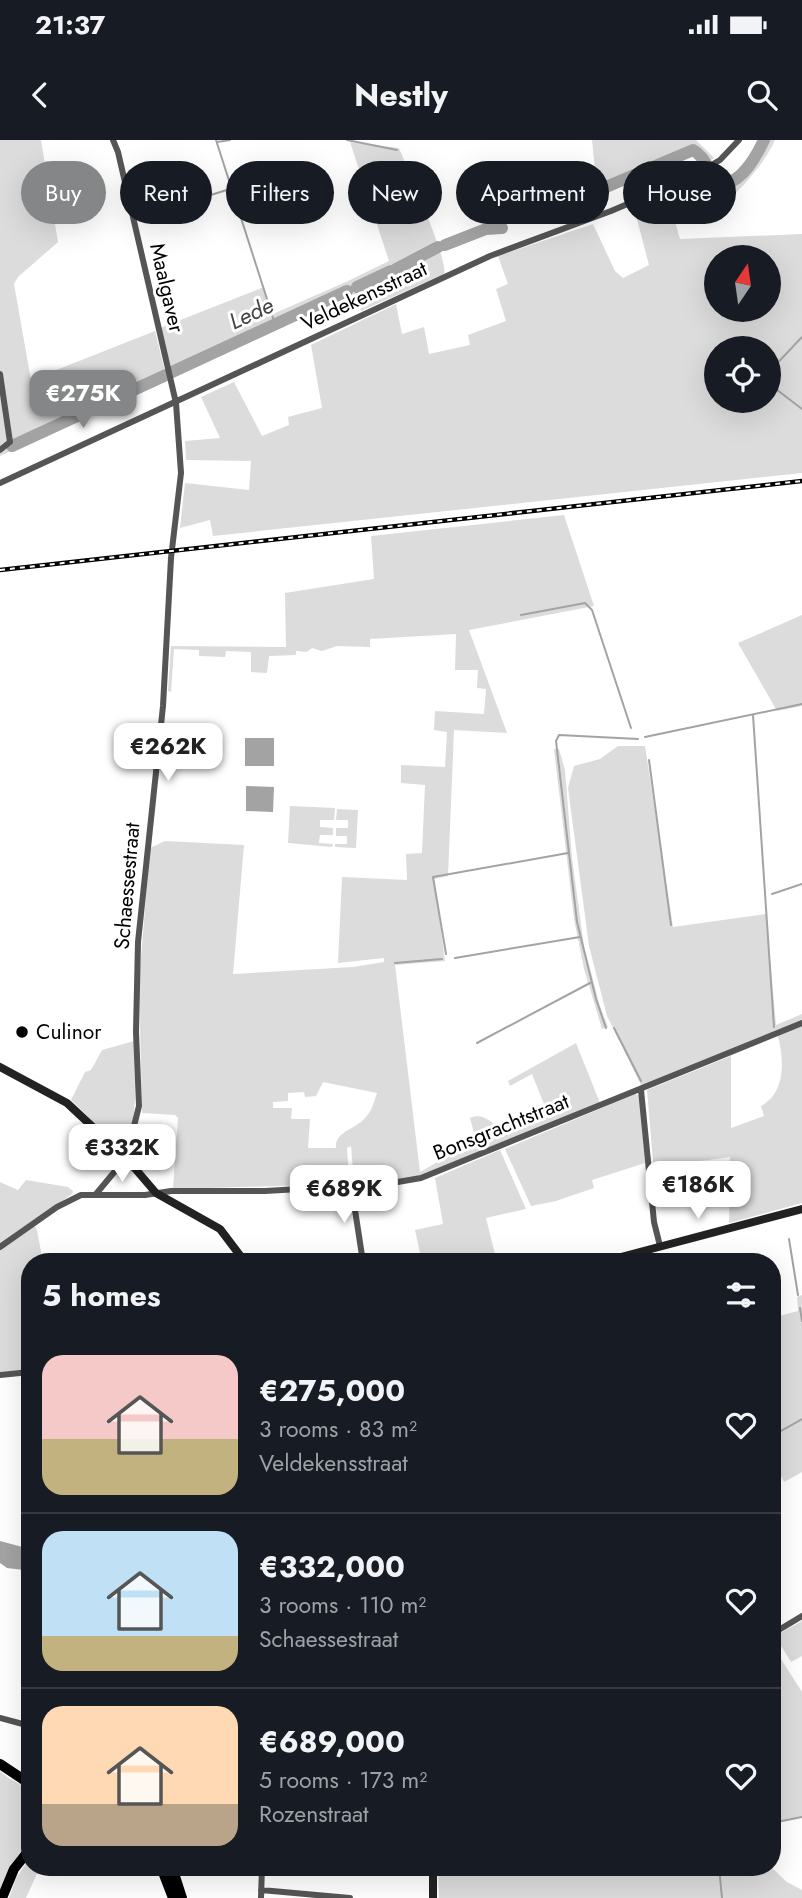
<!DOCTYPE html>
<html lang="en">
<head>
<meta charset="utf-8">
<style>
  body { margin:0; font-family:Jost,sans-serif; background:#242831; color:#f1f3f6; height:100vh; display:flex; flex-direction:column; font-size:26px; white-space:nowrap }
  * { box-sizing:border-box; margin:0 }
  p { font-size:23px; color:#9ea1a6 }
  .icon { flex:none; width:38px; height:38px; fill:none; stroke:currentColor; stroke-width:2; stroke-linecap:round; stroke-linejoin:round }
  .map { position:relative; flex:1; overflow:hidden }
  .details { position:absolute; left:21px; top:1113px; width:760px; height:623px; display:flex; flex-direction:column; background:#171b24; border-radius:28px; box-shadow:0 7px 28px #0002 }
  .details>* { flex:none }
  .guide { position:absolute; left:21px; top:21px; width:761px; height:63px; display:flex; gap:14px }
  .needle { width:46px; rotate:13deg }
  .tools { position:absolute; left:704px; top:105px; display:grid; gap:14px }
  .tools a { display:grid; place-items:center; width:77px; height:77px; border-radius:50%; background:#171b24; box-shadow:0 7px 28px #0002; font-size:35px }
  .price { position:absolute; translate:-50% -60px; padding:0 16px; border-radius:14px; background:#fff; color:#222; font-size:23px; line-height:46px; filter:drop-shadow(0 2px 4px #0008) }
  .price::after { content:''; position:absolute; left:50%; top:42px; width:21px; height:16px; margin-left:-10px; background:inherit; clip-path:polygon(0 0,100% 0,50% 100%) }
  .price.on { background:#858687; color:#fff }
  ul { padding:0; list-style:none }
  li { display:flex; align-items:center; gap:21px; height:175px; padding:0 21px }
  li+li { border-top:2px solid #363941 }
  li span { display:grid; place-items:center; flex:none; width:196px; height:140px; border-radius:21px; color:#555 }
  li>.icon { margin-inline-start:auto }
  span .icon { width:84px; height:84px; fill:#fffc; stroke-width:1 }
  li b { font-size:30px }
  h2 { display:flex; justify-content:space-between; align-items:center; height:84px; padding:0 21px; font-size:30px }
  .pill { padding:0 24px; border-radius:32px; background:#171b24; box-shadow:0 7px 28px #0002; font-size:24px; line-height:63px }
  .pill.on { background:#858687; color:#fff }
  .status { display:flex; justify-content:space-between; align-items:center; height:49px; padding:0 35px; background:#171b24; direction:ltr }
  .status svg { height:19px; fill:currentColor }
  header { display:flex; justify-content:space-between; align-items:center; height:91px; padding:0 21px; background:#171b24; font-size:32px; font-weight:700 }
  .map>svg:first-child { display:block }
  .green { fill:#dcdcdc; fill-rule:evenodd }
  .water { fill:#a3a3a3 }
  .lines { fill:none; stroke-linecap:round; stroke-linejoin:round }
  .stream { stroke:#a3a3a3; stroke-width:2 }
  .river { stroke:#a3a3a3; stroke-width:12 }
  .street { stroke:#555; stroke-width:6 }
  .secondary { stroke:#222; stroke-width:8 }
  .highway { stroke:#000; stroke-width:10 }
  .rail-casing { stroke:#000; stroke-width:4.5 }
  .rail { stroke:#fff; stroke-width:2; stroke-dasharray:5; stroke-linecap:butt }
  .poi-dot { fill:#000; stroke:#fff; stroke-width:2.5 }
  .labels { text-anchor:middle; stroke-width:6; stroke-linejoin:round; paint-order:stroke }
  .street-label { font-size:21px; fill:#000; stroke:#fff }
  .poi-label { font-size:21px; fill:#000; stroke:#fff; text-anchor:start }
  .water-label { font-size:23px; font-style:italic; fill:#444; stroke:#fff }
</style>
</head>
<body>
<div class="status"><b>21:37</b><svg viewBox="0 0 49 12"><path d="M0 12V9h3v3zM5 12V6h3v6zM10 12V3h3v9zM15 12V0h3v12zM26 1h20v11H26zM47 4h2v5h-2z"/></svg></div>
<header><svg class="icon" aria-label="back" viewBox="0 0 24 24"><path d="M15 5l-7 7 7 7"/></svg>Nestly<svg class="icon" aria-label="search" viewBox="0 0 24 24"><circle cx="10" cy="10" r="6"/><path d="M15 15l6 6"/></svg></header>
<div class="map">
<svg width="802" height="1758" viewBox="0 0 802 1758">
  <rect width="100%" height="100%" fill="#fff"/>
  <!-- green -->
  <path class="green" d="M0,0H41L58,102L18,137L14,144L31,240L155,191L167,239L0,316Z
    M592,0H696L714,18L709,21L699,9L693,7L597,50Z
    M766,0H775C764,24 747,42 729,60L726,61L720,51L704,39L703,35L706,32L721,45C744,49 757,16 766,0Z
    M350,2L399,8C407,28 449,121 444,134L361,171L351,152L173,235L160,188L264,147L273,174L348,141L389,121Z
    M667,53L680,99L802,94V333L213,396L210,380L180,388L185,343L249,350L251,321L186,320L185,301L220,298L201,257L234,242L262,296L289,285L288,277L322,268L311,205L396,164L402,194L424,187L429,214L470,205L468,195L506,181L496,149L508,144L498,116L593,84L615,131L623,138L649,125L634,68ZM768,117V170H716V117ZM716,208H768V261H716Z
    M564,375L594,466L469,490L507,593L454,590L448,736L434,739L445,821L395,825L420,1032L476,1000L470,978C487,970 494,991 511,989C523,988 537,979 548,974L532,934L510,946L508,941L576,903L600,963L507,1000L429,1033L410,1039L354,1043L351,1006L347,1008L349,1040L345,1044L173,1049L178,978L175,975L142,973L139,842L150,708L165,701L244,705L233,834L353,827L384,822V818L338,823L342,737L407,740L406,714L422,713L425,645L401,643V625L445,627L447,592L434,590L435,571L484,574L486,549L477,548L478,530H455L456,494L370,499V507L337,506L322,511L312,508L307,512L296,511V515L269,516L267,533L251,532V512L226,511L225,517L199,516V510L174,509L171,552L168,551L171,506L286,507L285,453L374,439L371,396ZM323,942L377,953C374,962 372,971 365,978C356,989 334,992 336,1008H308L310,979H291L292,968H273V962L288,961V953L304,952L305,957L316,956Z
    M802,475V566L777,571L738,503Z
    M618,606H645L673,787L766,774L776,885L802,874V1063L729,1083L730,1017L679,1024V1030L654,1033L647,950L731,916V988L764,976L761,966C786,953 784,919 778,896L781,888L642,947L607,876L589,806L568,648L574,626L600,619Z
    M554,609H559L565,630L572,718L584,806L600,866L608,887L602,889L584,829L574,779Z
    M290,666L335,668L334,680H320V687L333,688V695H320L319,703L333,704L332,707L288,703Z
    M337,669L358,670L356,708L335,707V704H347V696H336V688H348V680H336Z
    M134,901L135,959L133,983L127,1007L122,1010L71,960L85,932L91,930L102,910Z
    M635,954L640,956L645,1023L592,1040L594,1048L556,1061L531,1066L505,1009Z
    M500,1010L526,1069L486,1078L497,1122H422L415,1090L443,1084L435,1038Z
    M26,1040L68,1047L73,1051L72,1054L32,1082L37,1090L43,1122H30V1229L0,1232V1042L18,1050Z
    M802,1155V1332L784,1342L772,1318V1178L798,1171L797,1157Z
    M802,1481V1516L791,1522L775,1496Z
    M772,1505L802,1552V1677L772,1683Z
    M0,1631L7,1637L30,1650V1704L11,1724L0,1758Z
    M30,1718V1727H40L26,1758H9L16,1738Z
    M438,1727H488L495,1734L540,1731V1727H771L787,1742L802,1750V1758H439Z"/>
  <!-- water -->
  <path class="water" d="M245,598H274V626H245Z
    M246,646L274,647L273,672L246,671Z
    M0,1401L30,1409L24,1430L7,1428L0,1423Z"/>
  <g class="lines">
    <!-- stream -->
    <path class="stream" d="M216,0L275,184
      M347,0L397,10
      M217,2L230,0
      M137,78L230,49
      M768,233L802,197
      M768,243L802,269
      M521,475L585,463L592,470L631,588
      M753,575L774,887
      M645,597L802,564
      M649,620L671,785
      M772,754L802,744
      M446,814L433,737L568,713
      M455,818L580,797
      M395,823L442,819
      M606,888L596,859L577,782L556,601L559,595L638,599
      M614,888L641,941
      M477,903L590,843
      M789,1099L798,1155
      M800,1168L802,1181
      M772,1296L802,1279
      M772,1683L802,1677
      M719,1727L722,1758"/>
    <!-- river -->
    <path class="river" d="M599,50L693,10C708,18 708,37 725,44C744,39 756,17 764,0
      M561,65L593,52
      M445,105L486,89L502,88
      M396,129L438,107
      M357,147L391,131
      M172,232L347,151
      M12,306L166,235"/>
    <!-- street -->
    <path class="street" d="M0,234L10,302L0,310
      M0,343L490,116L611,71L691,37L720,20L739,0
      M641,950L654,1082L660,1106
      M351,1044L363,1122
      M96,1054L126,1018L139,966L136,892L138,802L163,566L171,418L181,333L176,263L118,12L113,0
      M0,1107L57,1067L81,1055H145L171,1051H265L386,1044L421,1038L802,883
      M0,1235L30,1232
      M772,1494L802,1476
      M0,1578L30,1586
      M261,1750L350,1758
      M261,1758L262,1727"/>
    <!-- secondary -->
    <path class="secondary" d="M0,927L67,963L126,1018L156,1053L220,1089L245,1122
      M602,1122L802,1069
      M433,1727V1758"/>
    <!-- highway -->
    <path class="highway" d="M0,1624L30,1644
      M161,1727L173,1758
      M172,1727L182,1758
      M2,1758L14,1729L30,1709"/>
    <defs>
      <path id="rail" d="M0,430L802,341"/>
    </defs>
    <!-- rail casing -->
    <use href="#rail" class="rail-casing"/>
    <!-- rail -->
    <use href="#rail" class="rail"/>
  </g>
  <!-- markers -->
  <circle class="poi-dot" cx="22" cy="892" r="7"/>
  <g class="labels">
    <!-- street labels -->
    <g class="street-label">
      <text transform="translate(167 148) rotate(77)" y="7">Maalgaver</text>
      <text transform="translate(364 156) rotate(-25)" y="7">Veldekensstraat</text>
      <text transform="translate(127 746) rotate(-85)" y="7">Schaessestraat</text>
      <text transform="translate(501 987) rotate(-22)" y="7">Bonsgrachtstraat</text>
    </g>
    <!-- poi labels -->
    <g class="poi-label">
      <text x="36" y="899">Culinor</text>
    </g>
    <!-- water labels -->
    <g class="water-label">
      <text transform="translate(251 173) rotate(-25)" y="8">Lede</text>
    </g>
  </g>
</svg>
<div class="tools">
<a><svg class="needle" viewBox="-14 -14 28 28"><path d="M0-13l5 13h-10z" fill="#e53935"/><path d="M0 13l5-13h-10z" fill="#9ea1a6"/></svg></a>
<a><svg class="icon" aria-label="locate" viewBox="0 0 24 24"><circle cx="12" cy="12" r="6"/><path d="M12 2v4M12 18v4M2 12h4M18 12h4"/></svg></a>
</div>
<b class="price on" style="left:83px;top:290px">€275K</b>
<b class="price" style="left:168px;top:643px">€262K</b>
<b class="price" style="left:122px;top:1044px">€332K</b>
<b class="price" style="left:698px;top:1081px">€186K</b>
<b class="price" style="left:344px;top:1085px">€689K</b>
<div class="guide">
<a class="pill on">Buy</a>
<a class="pill">Rent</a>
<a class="pill">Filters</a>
<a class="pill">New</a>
<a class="pill">Apartment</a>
<a class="pill">House</a>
</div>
<section class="details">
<h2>5 homes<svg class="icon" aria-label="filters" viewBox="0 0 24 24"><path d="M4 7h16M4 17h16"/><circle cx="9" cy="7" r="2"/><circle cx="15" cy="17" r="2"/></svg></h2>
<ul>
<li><span style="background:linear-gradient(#f6c9c9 60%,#c2b280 0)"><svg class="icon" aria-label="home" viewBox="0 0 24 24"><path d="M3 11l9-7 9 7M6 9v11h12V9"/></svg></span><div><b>€275,000</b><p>3 rooms · 83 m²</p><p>Veldekensstraat</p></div><svg class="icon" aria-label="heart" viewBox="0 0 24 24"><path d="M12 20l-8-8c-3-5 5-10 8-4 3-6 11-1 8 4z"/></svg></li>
<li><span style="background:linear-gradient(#bfe0f5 75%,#c2b280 0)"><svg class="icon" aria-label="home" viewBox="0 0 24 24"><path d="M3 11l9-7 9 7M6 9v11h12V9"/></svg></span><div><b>€332,000</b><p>3 rooms · 110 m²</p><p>Schaessestraat</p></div><svg class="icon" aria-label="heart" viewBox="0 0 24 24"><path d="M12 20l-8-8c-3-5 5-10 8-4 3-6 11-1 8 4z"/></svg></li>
<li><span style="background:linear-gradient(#ffd9b3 70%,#b9a48a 0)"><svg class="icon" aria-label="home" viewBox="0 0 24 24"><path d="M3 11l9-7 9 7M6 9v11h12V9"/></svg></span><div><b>€689,000</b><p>5 rooms · 173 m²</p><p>Rozenstraat</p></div><svg class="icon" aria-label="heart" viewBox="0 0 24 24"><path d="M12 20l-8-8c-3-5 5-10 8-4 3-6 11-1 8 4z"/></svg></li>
</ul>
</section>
</div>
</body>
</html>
